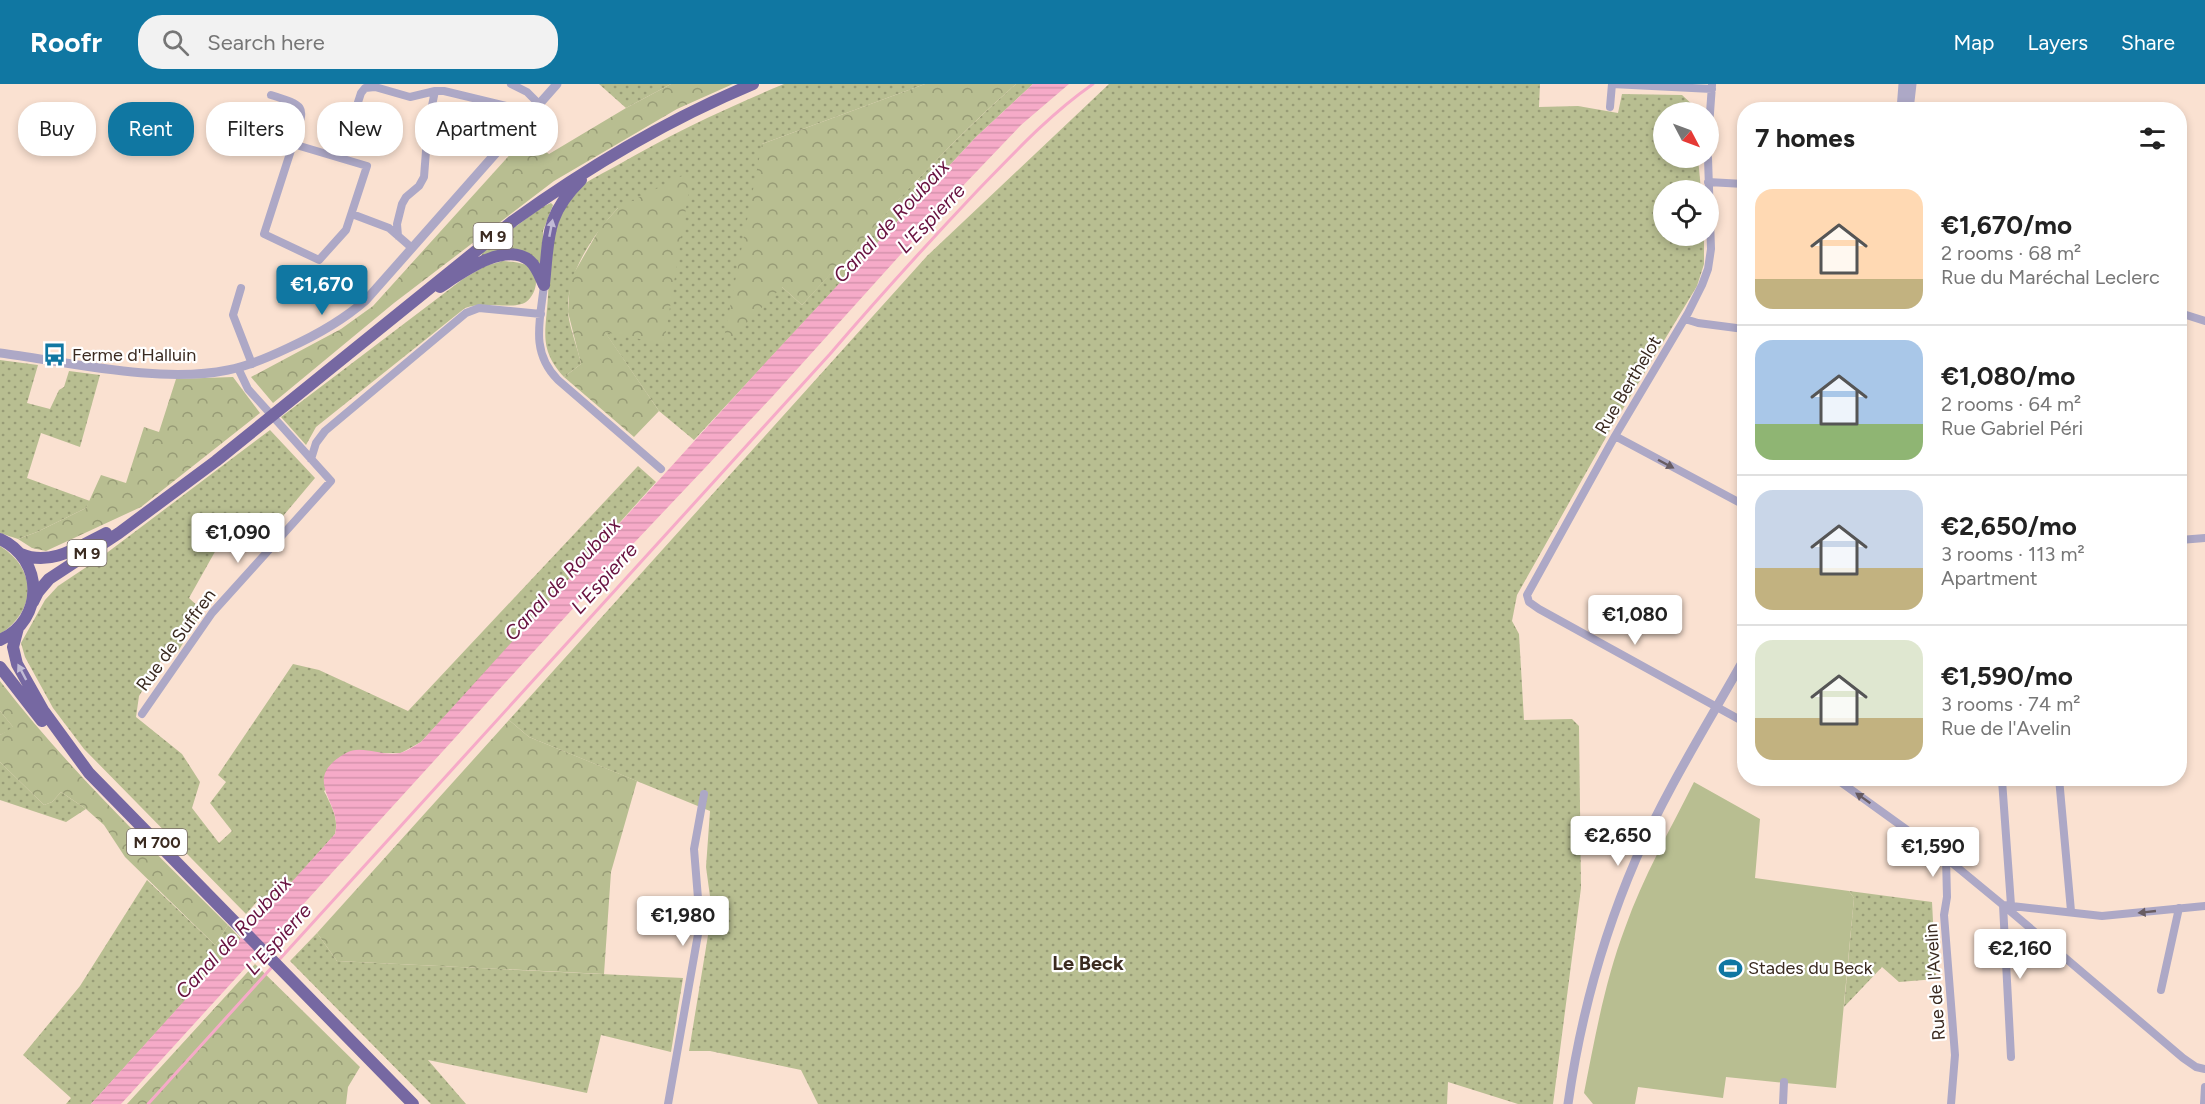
<!DOCTYPE html>
<html lang="en">
<head>
<meta charset="utf-8">
<style>
  body { margin:0; font-family:Figtree,sans-serif; background:#f2f2f2; color:#222; height:100vh; display:flex; flex-direction:column; font-size:22px; white-space:nowrap }
  * { box-sizing:border-box; margin:0 }
  p { font-size:20px; color:#767676 }
  .icon { flex:none; width:33px; height:33px; fill:none; stroke:currentColor; stroke-width:2; stroke-linecap:round; stroke-linejoin:round }
  .map { position:relative; flex:1; overflow:hidden }
  .details { position:absolute; left:1737px; top:18px; width:450px; height:684px; display:flex; flex-direction:column; background:#fff; border-radius:24px; box-shadow:0 3px 9px #0003 }
  .details>* { flex:none }
  .hud { position:absolute; left:18px; top:18px; width:570px; height:54px; display:flex; gap:12px }
  .needle { width:39px; rotate:131deg }
  .fabs { position:absolute; left:1653px; top:18px; display:grid; gap:12px }
  .fabs a { display:grid; place-items:center; width:66px; height:66px; border-radius:50%; background:#fff; box-shadow:0 3px 9px #0003; font-size:30px }
  .price { position:absolute; translate:-50% -51px; padding:0 14px; border-radius:6px; background:#fff; color:#222; font-size:20px; line-height:39px; filter:drop-shadow(0 2px 3px #0008) }
  .price::after { content:''; position:absolute; left:50%; top:36px; width:18px; height:14px; margin-left:-9px; background:inherit; clip-path:polygon(0 0,100% 0,50% 100%) }
  .price.selected { background:#1077a2; color:#fff }
  ul { padding:0; list-style:none }
  li { display:flex; align-items:center; gap:18px; height:150px; padding:0 18px }
  li+li { border-top:2px solid #e0e0e0 }
  li span { display:grid; place-items:center; flex:none; width:168px; height:120px; border-radius:18px; color:#555 }
  li>.icon { margin-inline-start:auto }
  span .icon { width:72px; height:72px; fill:#fffc; stroke-width:1 }
  li b { font-size:26px }
  h2 { display:flex; justify-content:space-between; align-items:center; height:72px; padding:0 18px; font-size:26px }
  .pill { padding:0 21px; border-radius:24px; background:#fff; box-shadow:0 3px 9px #0003; font-size:21px; line-height:54px }
  .pill.selected { background:#1077a2; color:#fff }
  header { display:flex; align-items:center; gap:36px; box-sizing:border-box; height:84px; padding:0 30px; background:#1077a2; color:#fff }
  header strong { font-size:28px }
  nav { display:flex; gap:33px; margin-inline-start:auto; font-size:21px }
  .search { width:420px; height:54px; background:#f2f2f2; display:flex; align-items:center; gap:15px; box-sizing:border-box; padding:0 21px; border-radius:24px; color:#767676; font-size:22px }
  .map>svg:first-child { display:block }
  .grass { fill:url(#grass-dots) }
  .forest { fill:url(#forest-crowns) }
  .park { fill:#b8be91 }
  .water { fill:url(#water-rules) }
  .lines { fill:none; stroke-linecap:round; stroke-linejoin:round }
  .stream { stroke:#f6aac8; stroke-width:3 }
  .minor { stroke:#ada8c6; stroke-width:8 }
  .tertiary { stroke:#ada8c6; stroke-width:9 }
  .trunk { stroke:#7668a2; stroke-width:12 }
  .oneway { fill:#c1bbd5 }
  .oneway2 { fill:#685c62 }
  .labels { text-anchor:middle; stroke-width:4.5; stroke-linejoin:round; paint-order:stroke }
  .shield { fill:#fff; stroke:#756a63; stroke-width:1.5 }
  .shield-label { font-size:16px; font-weight:bold; fill:#3a2a20 }
  .poi-label { font-size:18px; fill:#3a2a20; stroke:#fff; text-anchor:start }
  .street-label { font-size:18px; fill:#3a2a20; stroke:#fff }
  .water-label { font-size:20px; font-style:italic; fill:#681240; stroke:#fff }
  .neighbourhood-label { font-size:20px; font-weight:bold; fill:#3a2a20; stroke:#fff }
</style>
</head>
<body>
<header>
<strong>Roofr</strong>
<div class="search"><svg class="icon" aria-label="search" viewBox="0 0 24 24"><circle cx="10" cy="10" r="6"/><path d="M15 15l6 6"/></svg>Search here</div>
<nav><a>Map</a><a>Layers</a><a>Share</a></nav>
</header>
<div class="map">
<svg width="2205" height="1020" viewBox="0 0 2205 1020">
  <defs>
    <pattern id="grass-dots" width="8" height="8" patternUnits="userSpaceOnUse" patternTransform="scale(1.5)"><rect width="8" height="8" fill="#b8be91"/><path d="M2 2h.1M6 6h.1" fill="none" stroke="#979b76" stroke-width="1.8" stroke-linecap="round"/></pattern>
    <pattern id="forest-crowns" width="20" height="18" patternUnits="userSpaceOnUse" patternTransform="scale(1.5)"><rect width="20" height="18" fill="#b8be91"/><path d="M2 6a3 3 0 1 1 6 0M12 15a3 3 0 1 1 6 0" fill="none" stroke="#979b76"/></pattern>
    <pattern id="water-rules" width="6" height="5" patternUnits="userSpaceOnUse" patternTransform="scale(1.5)"><rect width="6" height="5" fill="#f6aac8"/><path d="M0 2.5h6" fill="none" stroke="#d492ac"/></pattern>
  </defs>
  <rect width="100%" height="100%" fill="#fae1d1"/>
  <!-- grass -->
  <path class="grass" d="M599,0H671L626,24Z
    M784,0H925L762,60L782,203L802,221C871,145 939,68 1016,0H1033L976,53L694,356L659,327L604,247L664,259L618,124C593,151 567,188 568,226C568,240 578,264 581,280L564,293C538,264 546,248 548,212C550,184 548,148 562,123C573,102 597,93 616,82C671,50 726,24 784,0Z
    M1109,0H1540L1539,23L1578,22L1618,29L1622,10L1682,11L1694,22L1695,28H1664V74H1698L1701,106H1664V152H1704V180L1697,202L1609,348L1517,511L1512,537L1519,550L1524,636L1572,635L1579,642L1581,804L1553,1020H1518L1448,998L1447,1020H818L801,986L710,967H689L712,827L706,783L710,727L529,653L509,636L927,172Z
    M551,119L553,121L543,147V177L541,180L481,172L484,166L542,123Z
    M503,177C512,178 524,178 531,184C540,193 536,211 526,218C514,226 484,217 465,224L316,343L306,361L281,333L463,195L485,182Z
    M0,276L38,281L27,319L50,325L59,306L64,303L69,287L100,291L80,363L41,349L27,394L90,417L86,424L37,448L18,455L0,449Z
    M270,346L315,394L257,463L226,448L189,514L203,527L177,569L169,564L139,612L136,633L182,670L200,698L192,724L219,759L232,747L210,719L226,698L218,691L293,580L319,586L408,627L638,382L656,398L478,597L421,658L401,669H378L324,707C331,721 339,734 335,750L271,822L261,813L246,830L84,665L53,624L25,573L21,559L45,516L58,502L100,474Z
    M0,462C37,485 37,526 0,550Z
    M0,627L14,644L0,651Z
    M0,678L44,721L52,718L61,708L86,725L66,738L0,716Z
    M147,796L215,861L228,841L241,855L91,1020H66L71,1014L23,971L80,902Z
    M1849,807L1932,818L1936,895L1899,898L1882,883L1844,923L1854,814Z
    M317,849L337,877L683,894L671,968L601,951L587,1009L428,976L466,1020H431L290,877Z"/>
  <!-- forest -->
  <path class="forest" d="M671,0H733L677,25L554,97L394,219L273,319L251,293L341,245L373,222L525,54L549,70L626,24Z
    M925,0H1016C938,68 872,146 802,221L782,203L722,264L762,60Z
    M692,87L664,260L605,248L659,327L634,353L564,293L581,280L568,228L570,196L600,144L618,124Z
    M233,293L260,329L141,423L46,467L32,464L18,455L37,448L86,424L101,391L126,399L144,343L159,348L176,295Z
    M0,597C68,685 149,762 228,841L215,861L125,773L104,741L86,725L61,708L52,718L44,721L0,678V651L13,643L0,627Z
    M509,636L529,653L637,697L611,788L604,890L337,877L317,849Z
    M255,880L360,983L348,1003L346,1020H127Z"/>
  <!-- park -->
  <path class="park" d="M1694,698L1760,735L1755,794L1849,807L1854,814L1836,1004L1726,993L1723,1014L1638,1003L1635,1020H1593L1584,1009C1595,953 1605,897 1625,844C1643,793 1670,746 1694,698Z"/>
  <!-- water -->
  <path class="water" d="M1033,0H1069L1021,41L957,108L772,313L599,496L121,1020H91L335,750C344,719 298,696 346,669C361,660 383,673 400,669C408,667 414,662 421,658L767,277L976,53Z"/>
  <g class="lines">
    <!-- stream -->
    <path class="stream" d="M278,877L830,270C878,214 927,160 978,106C1014,69 1050,30 1093,0
      M148,1020L273,882"/>
    <!-- minor -->
    <path class="minor" d="M511,0L527,8L539,20
      M1612,0L1712,5
      M271,11C310,23 304,23 293,60
      M1610,23L1612,0
      M1708,57L1712,1
      M293,60L367,82L346,146L319,176L264,150Z
      M340,74L361,9L365,4L375,3L410,13L435,7
      M1708,74L1711,165L1708,185L1702,201L1688,229L1615,352L1527,511L1529,518L1539,525L1744,638
      M1708,98L1744,100
      M352,130L389,144L412,164
      M398,152L397,140L402,120L406,113L419,102L424,93L428,41L435,7H444L515,24L530,31
      M544,201C540,237 530,268 558,296L661,385
      M241,204L233,231L252,280
      M2180,229L2205,237
      M1685,235L1698,239L1744,245
      M1615,352L1744,421
      M311,375L316,359L325,347L466,229L479,224L541,230
      M2180,456L2205,454
      M142,630L212,529L331,397L248,305L238,284
      M1835,694L1946,774L2003,821L2102,832L2205,822
      M2059,694L2071,827
      M2002,696L2011,821
      M1946,774L1947,813L1944,831L1955,971L1951,1020
      M2003,821L2183,974L2196,983L2205,985
      M2003,821L2011,973
      M2161,906L2179,824
      M668,1020L700,839L694,765L704,710
      M1783,1020L1784,998
      M2204,1020L2205,1003"/>
    <!-- tertiary -->
    <path class="tertiary" d="M1901,26L1903,0
      M1909,26L1912,0
      M0,269C68,278 161,300 228,286C249,282 269,273 288,264C317,251 342,237 366,216L557,0
      M1568,1020C1580,935 1602,854 1636,775C1666,706 1707,641 1744,575"/>
    <!-- trunk -->
    <path class="trunk" d="M544,200C549,154 545,131 581,96
      M440,203C460,190 505,156 530,177C537,183 540,193 544,201
      M0,455C44,475 45,536 0,556
      M21,470C51,483 80,462 106,449
      M33,518L38,508L49,495L119,449L216,377L513,137C588,83 667,36 753,0
      M18,544L13,563L17,580L43,626L89,689L413,1020
      M0,583L42,637"/>
  </g>
  <!-- one-way arrows -->
  <defs><path id="oneway-solid" d="M-6-.8H1V-3.2L6.5 0L1 3.2V.8H-6Z" transform="scale(1.5)"/></defs>
  <g class="oneway">
    <use href="#oneway-solid" transform="translate(551 144) rotate(-79)"/>
    <use href="#oneway-solid" transform="translate(22 588) rotate(-118)"/>
  </g>
  <g class="oneway2">
    <use href="#oneway-solid" transform="translate(1666 380) rotate(28)"/>
    <use href="#oneway-solid" transform="translate(1863 714) rotate(-145)"/>
    <use href="#oneway-solid" transform="translate(2147 828) rotate(174)"/>
  </g>
  <!-- icons -->
  <defs>
    <symbol id="bus-bare" viewBox="-9 -9 18 18"><path d="M-5-6H5V4H4V6H2V4H-2V6H-4V4H-5ZM-3.5-4V0h7V-4ZM-3.5 1.2v1.5H-2V1.2ZM2 1.2v1.5H3.5V1.2Z" fill="#1077a2" stroke="#fff" stroke-width="2.5" paint-order="stroke"/></symbol>
    <symbol id="stadium-bare" viewBox="-9 -9 18 18"><path d="M0-5a6.5 5 0 1 0 0 10a6.5 5 0 1 0 0-10ZM-3.5-1.8h7v3.6h-7Z" fill="#1077a2" stroke="#fff" stroke-width="2.5" paint-order="stroke"/></symbol>
  </defs>
  <g fill-rule="evenodd">
    <use href="#bus-bare" x="38" y="254" width="33" height="33"/>
    <use href="#stadium-bare" x="1714" y="868" width="33" height="33"/>
  </g>
  <g class="labels">
    <!-- shield labels -->
    <g class="shield">
      <rect x="473.5" y="139" width="39" height="26" rx="4.5"/>
      <rect x="67.5" y="456" width="39" height="26" rx="4.5"/>
      <rect x="127" y="745" width="60" height="26" rx="4.5"/>
    </g>
    <g class="shield-label">
      <text x="493" y="158">M 9</text>
      <text x="87" y="475">M 9</text>
      <text x="157" y="764">M 700</text>
    </g>
    <!-- poi labels -->
    <g class="poi-label">
      <text x="72" y="277">Ferme d'Halluin</text>
      <text x="1748" y="890">Stades du Beck</text>
    </g>
    <!-- street labels -->
    <g class="street-label">
      <text transform="translate(1628 301) rotate(-59)" y="6">Rue Berthelot</text>
      <text transform="translate(176 556) rotate(-54)" y="6">Rue de Suffren</text>
      <text transform="translate(1935 898) rotate(-94)" y="6">Rue de l'Avelin</text>
    </g>
    <!-- water labels -->
    <g class="water-label">
      <text transform="translate(931 134) rotate(-46)" y="7">L'Espierre</text>
      <text transform="translate(891 137) rotate(-47)" y="7">Canal de Roubaix</text>
      <text transform="translate(604 494) rotate(-48)" y="7">L'Espierre</text>
      <text transform="translate(562 495) rotate(-47)" y="7">Canal de Roubaix</text>
      <text transform="translate(233 853) rotate(-47)" y="7">Canal de Roubaix</text>
      <text transform="translate(278 855) rotate(-48)" y="7">L'Espierre</text>
    </g>
    <!-- neighbourhood labels -->
    <g class="neighbourhood-label">
      <text x="1088" y="886">Le Beck</text>
    </g>
  </g>
</svg>
<div class="fabs">
<a><svg class="needle" viewBox="-14 -14 28 28"><path d="M0-13l5 13h-10z" fill="#e53935"/><path d="M0 13l5-13h-10z" fill="#767676"/></svg></a>
<a><svg class="icon" aria-label="locate" viewBox="0 0 24 24"><circle cx="12" cy="12" r="6"/><path d="M12 2v4M12 18v4M2 12h4M18 12h4"/></svg></a>
</div>
<b class="price selected" style="left:322px;top:232px">€1,670</b>
<b class="price" style="left:238px;top:480px">€1,090</b>
<b class="price" style="left:1635px;top:562px">€1,080</b>
<b class="price" style="left:1618px;top:783px">€2,650</b>
<b class="price" style="left:1933px;top:794px">€1,590</b>
<b class="price" style="left:683px;top:863px">€1,980</b>
<b class="price" style="left:2020px;top:896px">€2,160</b>
<div class="hud">
<a class="pill">Buy</a>
<a class="pill selected">Rent</a>
<a class="pill">Filters</a>
<a class="pill">New</a>
<a class="pill">Apartment</a>
</div>
<section class="details">
<h2>7 homes<svg class="icon" aria-label="filters" viewBox="0 0 24 24"><path d="M4 7h16M4 17h16"/><circle cx="9" cy="7" r="2"/><circle cx="15" cy="17" r="2"/></svg></h2>
<ul>
<li><span style="background:linear-gradient(#ffd9b3 75%,#c2b280 0)"><svg class="icon" aria-label="home" viewBox="0 0 24 24"><path d="M3 11l9-7 9 7M6 9v11h12V9"/></svg></span><div><b>€1,670/mo</b><p>2 rooms · 68 m²</p><p>Rue du Maréchal Leclerc</p></div></li>
<li><span style="background:linear-gradient(#a9c7e8 70%,#8fb573 0)"><svg class="icon" aria-label="home" viewBox="0 0 24 24"><path d="M3 11l9-7 9 7M6 9v11h12V9"/></svg></span><div><b>€1,080/mo</b><p>2 rooms · 64 m²</p><p>Rue Gabriel Péri</p></div></li>
<li><span style="background:linear-gradient(#c9d6e8 65%,#c2b280 0)"><svg class="icon" aria-label="home" viewBox="0 0 24 24"><path d="M3 11l9-7 9 7M6 9v11h12V9"/></svg></span><div><b>€2,650/mo</b><p>3 rooms · 113 m²</p><p>Apartment</p></div></li>
<li><span style="background:linear-gradient(#dfe7d0 65%,#c2b280 0)"><svg class="icon" aria-label="home" viewBox="0 0 24 24"><path d="M3 11l9-7 9 7M6 9v11h12V9"/></svg></span><div><b>€1,590/mo</b><p>3 rooms · 74 m²</p><p>Rue de l'Avelin</p></div></li>
</ul>
</section>
</div>
</body>
</html>
